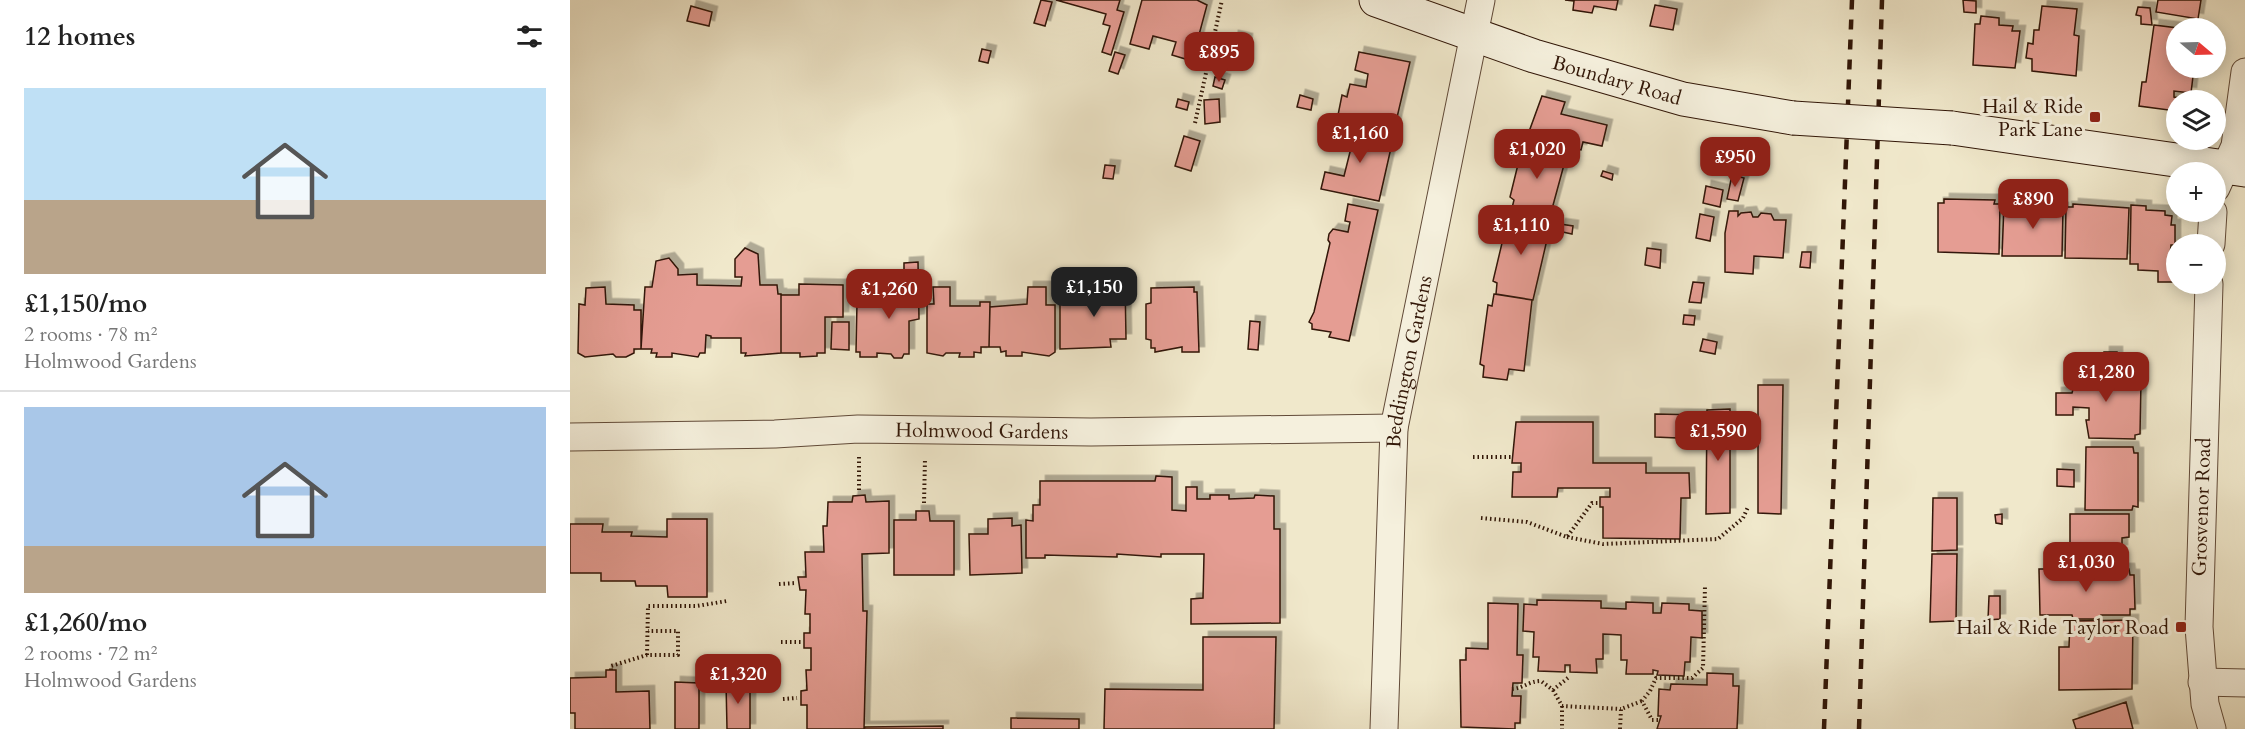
<!DOCTYPE html>
<html lang="en">
<head>
<meta charset="utf-8">
<style>
  body { margin:0; font-family:Cardo,serif; background:#f2f2f2; color:#222; height:100vh; display:flex; flex-direction:column; font-size:22px; white-space:nowrap }
  * { box-sizing:border-box; margin:0 }
  p { font-size:20px; color:#767676 }
  .icon { flex:none; width:33px; height:33px; fill:none; stroke:currentColor; stroke-width:2; stroke-linecap:round; stroke-linejoin:round }
  .map { position:relative; flex:1; overflow:hidden }
  .side { display:flex; flex-direction:column; background:#fff; width:570px }
  .side>* { flex:none }
  .needle { width:39px; rotate:109deg }
  .buttons { position:absolute; left:1596px; top:18px; display:grid; gap:12px }
  .buttons a { display:grid; place-items:center; width:60px; height:60px; border-radius:50%; background:#fff; box-shadow:0 3px 15px #0003; font-size:30px }
  .price { position:absolute; translate:-50% -51px; padding:0 14px; border-radius:12px; background:#8f2418; color:#fff; font-size:20px; line-height:39px; filter:drop-shadow(0 2px 3px #0008) }
  .price::after { content:''; position:absolute; left:50%; top:36px; width:18px; height:14px; margin-left:-9px; background:inherit; clip-path:polygon(0 0,100% 0,50% 100%) }
  .price.selected { background:#222; color:#fff }
  ul { padding:0; list-style:none }
  li { display:grid; align-content:center; gap:12px; height:318px; padding:0 24px }
  li+li { border-top:2px solid #e0e0e0 }
  li span { display:grid; place-items:center; height:186px; border-radius:0px; color:#555 }
  li>.icon { margin-inline-start:auto }
  span .icon { width:108px; height:108px; fill:#fffc; stroke-width:1 }
  li b { font-size:26px }
  h2 { display:flex; justify-content:space-between; align-items:center; height:72px; padding:0 24px; font-size:26px }
  main { display:flex; flex:1; min-height:0 }
  .map>svg:first-child { display:block }
  .building { fill:#e59d93; stroke:#311607; stroke-width:1.5; filter:url(#shadow) }
  .lines { fill:none; stroke-linecap:round; stroke-linejoin:round }
  .minor-casing { stroke:#614a38; stroke-width:29 }
  .secondary-casing { stroke:#311607; stroke-width:35 }
  .path { stroke:#311607; stroke-width:4; stroke-dasharray:1.5 3; stroke-linecap:butt }
  .minor { stroke:#f5f0dd; stroke-width:27 }
  .secondary { stroke:#f5f0dd; stroke-width:33 }
  .rail { stroke:#311607; stroke-width:4.5; stroke-dasharray:10 10; stroke-linecap:butt }
  .secondary-bridge-casing { stroke:#311607; stroke-width:35; stroke-linecap:butt }
  .secondary-bridge { stroke:#f5f0dd; stroke-width:33 }
  .poi-dot { fill:#8f2418; stroke:#f5f0dd; stroke-width:2 }
  .labels { text-anchor:middle; stroke-width:6; stroke-linejoin:round; paint-order:stroke }
  .street-label { font-size:20px; fill:#311607; stroke:#f5f0dd }
  .poi-label { font-size:20px; fill:#311607; stroke:#f5f0dd; text-anchor:end }
</style>
</head>
<body>
<main>
<section class="side">
<h2>12 homes<svg class="icon" aria-label="filters" viewBox="0 0 24 24"><path d="M4 7h16M4 17h16"/><circle cx="9" cy="7" r="2"/><circle cx="15" cy="17" r="2"/></svg></h2>
<ul>
<li><span style="background:linear-gradient(#bfe0f5 60%,#b9a48a 0)"><svg class="icon" aria-label="home" viewBox="0 0 24 24"><path d="M3 11l9-7 9 7M6 9v11h12V9"/></svg></span><div><b>£1,150/mo</b><p>2 rooms · 78 m²</p><p>Holmwood Gardens</p></div></li>
<li><span style="background:linear-gradient(#a9c7e8 75%,#b9a48a 0)"><svg class="icon" aria-label="home" viewBox="0 0 24 24"><path d="M3 11l9-7 9 7M6 9v11h12V9"/></svg></span><div><b>£1,260/mo</b><p>2 rooms · 72 m²</p><p>Holmwood Gardens</p></div></li>
</ul>
</section>
<div class="map">
<svg width="1675" height="729" viewBox="0 0 1675 729">
  <defs>
    <filter id="shadow"><feDropShadow dx="5.5" dy="-5.5" stdDeviation="0" flood-color="#0004"/></filter>
  </defs>
  <rect width="100%" height="100%" fill="#f0e8cb"/>
  <filter id="stains"><feTurbulence type="fractalNoise" baseFrequency=".00333" numOctaves="4"/><feColorMatrix values="0 0 0 0 .2 0 0 0 0 .09 0 0 0 0 .02 0 0 0 .5 -.17"/></filter>
  <radialGradient id="worn" r=".72"><stop offset=".6" stop-color="#630" stop-opacity="0"/><stop offset="1" stop-color="#630" stop-opacity=".3"/></radialGradient>
  <!-- building -->
  <path class="building" d="M471,0L482,2L475,26L464,23Z
    M486,0H550L547,10L554,12L541,55L532,52L540,26L533,24L536,14Z
    M572,0H627L637,5L622,61L602,55L606,42L583,36L579,49L560,44Z
    M995,0H1048L1046,10L1024,6L1022,13L1003,10L1004,1Z
    M1393,0L1406,1V13L1394,12Z
    M1588,0H1631L1628,19L1586,12Z
    M1085,5L1107,9L1103,30L1080,26Z
    M121,6L142,12L139,26L117,21Z
    M1472,6L1507,9L1504,35L1509,36L1506,76L1462,71V59L1456,58L1458,43L1463,44L1464,30H1469Z
    M1568,7L1580,8L1582,25L1571,24V16L1566,15Z
    M1411,16L1429,18V25L1443,26L1442,31H1450L1445,68L1403,65L1405,24H1410Z
    M1584,25L1608,28L1606,68H1624L1621,93L1604,91V97L1617,99L1606,100V111L1569,106L1572,82H1576Z
    M663,36L677,39L675,54L661,52Z
    M412,49L421,51L418,63L409,61Z
    M545,52L555,55L548,74L539,71Z
    M789,52L840,62L825,126L768,115L772,95L777,97L780,84L796,87L798,74L785,70Z
    M645,77L655,80L652,89L643,86Z
    M730,95L743,99L741,110L727,107Z
    M972,96L995,102L991,114L1037,125L1032,146L1013,142L1011,150L960,140L962,130L960,129Z
    M608,99L619,102L617,110L606,107Z
    M649,99L650,122L635,124L634,100Z
    M765,126L823,139L809,201L751,189L755,172L774,176L781,148L761,144Z
    M614,136L630,141L621,171L605,166Z
    M954,140L998,150L979,220L941,212L944,200L940,197Z
    M535,165L545,166L543,179L533,178Z
    M1033,171L1043,174L1042,180L1031,176Z
    M1162,175L1174,178L1168,201L1157,199Z
    M1136,186L1153,190L1150,207L1133,203Z
    M1374,199L1425,200L1424,204H1430L1429,254L1368,252V203H1374Z
    M1441,202L1489,204V208H1493L1492,256H1432L1434,204L1441,205Z
    M778,204L808,210L779,341L759,337L761,332L742,329V324L739,322L744,312L760,243L758,240L759,234L763,229L778,232L780,222L775,221Z
    M1503,204L1559,208L1557,259L1495,258L1496,207H1503Z
    M1561,205L1576,206V210L1595,211V215L1602,216L1601,225H1605V245H1601L1599,265H1603L1602,282H1588V271L1568,270V264H1560Z
    M1159,211H1168V216L1171,213L1181,212L1183,217H1188L1191,213L1201,214L1204,220H1216L1213,258L1184,256L1183,274L1155,272V233Z
    M941,212L979,220V231L963,300L926,294L927,283L923,281L937,222H939Z
    M1130,214L1144,217L1140,241L1126,238Z
    M990,224L1003,226L1002,234L988,231Z
    M175,248L188,254L190,285H207L208,294H211V353L175,356L176,353H171V338H141V336L136,335L135,353H130L128,357L102,353V357H86L87,353H81L82,349H71L75,287H82L86,261L99,258L108,269V275L127,274V285L171,286L172,277H165V259Z
    M1077,248L1091,250L1090,268L1075,265Z
    M1232,252H1241L1240,268L1230,267Z
    M348,262L349,319L339,321V354H334L332,358H324L321,354L307,353V357H290V352H286L287,302L320,303V297H334V263Z
    M555,281L556,339H540L541,347L490,349V298L498,299V295L533,296V282Z
    M1123,282L1134,283L1131,303L1119,302Z
    M229,284L273,285V317H255V353H247V356L230,357V353H211V295H229Z
    M35,287L36,304L64,305V310H71V349H64V353L56,357H46L43,354L15,357L8,353L9,304L15,305L16,288Z
    M363,287H380V306H410V302H420L419,347H411V353L404,352V357H389L390,353H376L373,356L357,353V304H364Z
    M458,287H476V305H485V352L479,356L452,352V356H436V351L431,352L430,347H419L420,307L457,304Z
    M624,287V292H627L629,352H612V347L585,352V348H581V340L576,339V304L581,303V288Z
    M924,294L962,300L954,371L939,369L937,380L913,377L914,366L910,364L918,305L922,306Z
    M1114,315L1125,316L1124,325L1113,324Z
    M680,321L690,322L688,350L678,349Z
    M262,322H279V350L261,349Z
    M1133,339L1147,342L1145,354L1130,351Z
    M1534,352H1547V363L1534,361Z
    M1533,364L1555,365L1554,375H1563L1564,381H1571L1570,434L1565,435V439L1519,438L1516,420H1519V408L1503,407V415H1486V393H1502L1507,375H1532Z
    M1188,385H1213L1211,514L1188,513Z
    M1160,409V513L1136,514L1137,410Z
    M1085,414L1132,415L1131,439L1085,437Z
    M946,422H1023V463H1076V473H1119L1120,498H1111L1110,539L1033,538V507H1030V497H1040V488H988L987,497H942L943,472H951V463H942Z
    M1516,447H1563L1564,453H1568V507L1563,506L1562,510H1515Z
    M1487,469L1504,470V487L1487,486Z
    M586,476L602,477V510L616,511V487H627V499H640V495H659V499L684,498L685,495L704,496V529H710V623L621,624V599L633,598L634,554H591V557L547,554V557L475,555V558H456V520L463,521V505H470V481H585Z
    M295,495L296,502L319,501V553L292,554L293,611H297L294,729H237V705H231V691L237,690L236,670H241V648H234V633H240V614H235L236,590H230L228,577H236L235,552H254L253,526H257L258,502H282L283,496Z
    M1363,498H1387V550L1362,551Z
    M346,511H359L360,521H384V575H324V520H346Z
    M1432,514V524L1426,523L1425,515Z
    M1500,514H1559V537L1552,538V550L1500,551Z
    M442,518V526L451,525L452,573L400,575L399,534H418V519Z
    M97,519H137V597H98L97,586H66L65,581H31V573H0V524H33L32,532H62L61,536L97,537Z
    M1362,554H1387L1386,621L1360,622Z
    M1469,569H1559L1560,575H1564L1565,609H1560V615H1531V619H1503L1502,615H1470Z
    M1419,596H1430V619L1418,620Z
    M967,600L1031,601V608L1056,609V602L1083,603V613H1091L1092,603L1119,604V610L1132,611V638L1121,637L1120,662H1115L1114,676L1087,675L1088,671L1083,670V674H1056L1057,660H1051V635L1033,634V659H1026L1027,673L1000,672V665H995V672L968,671L969,657H963L964,632L953,631L954,604L967,605Z
    M918,603L948,604L947,655H953L952,683H943L942,696H951L950,723H945V729L891,727L890,660H896V648L918,649Z
    M1563,620L1562,689L1489,690V647H1499L1500,621Z
    M633,637H706L704,729H534L535,689L633,690Z
    M36,670H46V692L79,691L80,729H5V713H0V678L36,677Z
    M1137,673L1163,674V686H1169L1167,729H1087L1091,716H1088L1089,689L1100,690L1101,684L1137,685Z
    M105,682L129,683V729H105Z
    M156,682H180V729H157Z
    M1556,702L1563,729H1506L1503,720Z
    M441,718L509,719V729H441Z
    M373,726V729H294L295,727Z"/>
  <g class="lines">
    <defs>
      <g id="minor">
        <path d="M1646,188L1665,146L1675,72"/>
        <path d="M1641,244L1643,212"/>
        <path d="M1639,284L1629,627L1635,704L1642,729"/>
        <path id="s1" d="M0,437L205,434L288,429L521,432L824,428"/>
        <path d="M1632,682L1675,683"/>
        <path id="s2" d="M814,729L824,428L911,0"/>
      </g>
      <g id="secondary">
        <path id="s3" d="M806,0L964,56L1113,99L1223,118"/>
        <path d="M1382,128L1675,170"/>
      </g>
    </defs>
    <!-- minor casing -->
    <use href="#minor" class="minor-casing"/>
    <!-- secondary casing -->
    <use href="#secondary" class="secondary-casing"/>
    <!-- path -->
    <path class="path" d="M625,123L652,0
      M289,457V492
      M903,457H943
      M354,503L355,459
      M911,518L957,522L997,537L1022,503H1030
      M997,537L1033,544L1148,539L1173,518L1178,507
      M209,584L226,583
      M211,642H231
      M77,655L78,606H127L157,601
      M41,670V666L77,655H108V631H78
      M942,689C954,688 959,681 971,681L983,690L999,677
      M983,690L992,706L1051,709
      M213,699L227,698
      M992,706V729
      M1088,720H1082L1072,701L1080,691L1086,678H1122L1133,668L1135,586
      M1050,729L1051,709L1072,701"/>
    <!-- minor -->
    <use href="#minor" class="minor"/>
    <!-- secondary -->
    <use href="#secondary" class="secondary"/>
    <!-- rail -->
    <path class="rail" d="M1254,729L1282,0
      M1289,729L1312,0"/>
    <defs>
      <path id="secondary-bridge" d="M1223,118L1382,128"/>
    </defs>
    <!-- secondary-bridge casing -->
    <use href="#secondary-bridge" class="secondary-bridge-casing"/>
    <!-- secondary-bridge -->
    <use href="#secondary-bridge" class="secondary-bridge"/>
  </g>
  <!-- markers -->
  <g class="poi-dot">
    <rect x="1519" y="111" width="12" height="12" rx="3"/>
    <rect x="1605" y="621" width="12" height="12" rx="3"/>
  </g>
  <g class="labels">
    <!-- street labels -->
    <g class="street-label">
      <text dy="7" stroke="none"><textPath href="#s3" startOffset="254">Boundary Road</textPath></text>
      <text dy="7" stroke="none"><textPath href="#s2" startOffset="369">Beddington Gardens</textPath></text>
      <text dy="7" stroke="none"><textPath href="#s1" startOffset="412">Holmwood Gardens</textPath></text>
      <text transform="translate(1631 507) rotate(-88)" y="7">Grosvenor Road</text>
    </g>
    <!-- poi labels -->
    <g class="poi-label">
      <text x="1513" y="113">Hail &amp; Ride<tspan x="1513" dy="23">Park Lane</tspan></text>
      <text x="1599" y="634">Hail &amp; Ride Taylor Road</text>
    </g>
  </g>
  <rect width="100%" height="100%" filter="url(#stains)"/>
  <rect width="100%" height="100%" fill="url(#worn)"/>
</svg>
<div class="buttons">
<a><svg class="needle" viewBox="-14 -14 28 28"><path d="M0-13l5 13h-10z" fill="#e53935"/><path d="M0 13l5-13h-10z" fill="#767676"/></svg></a>
<a><svg class="icon" aria-label="layers" viewBox="0 0 24 24"><path d="M12 4l9 5-9 5-9-5zM3 14l9 5 9-5"/></svg></a>
<a>+</a>
<a>−</a>
</div>
<b class="price" style="left:649px;top:83px">£895</b>
<b class="price" style="left:790px;top:164px">£1,160</b>
<b class="price" style="left:967px;top:180px">£1,020</b>
<b class="price" style="left:1165px;top:188px">£950</b>
<b class="price" style="left:1463px;top:230px">£890</b>
<b class="price" style="left:951px;top:256px">£1,110</b>
<b class="price selected" style="left:524px;top:318px">£1,150</b>
<b class="price" style="left:319px;top:320px">£1,260</b>
<b class="price" style="left:1536px;top:403px">£1,280</b>
<b class="price" style="left:1148px;top:462px">£1,590</b>
<b class="price" style="left:1516px;top:593px">£1,030</b>
<b class="price" style="left:168px;top:705px">£1,320</b>
</div>
</main>
</body>
</html>
